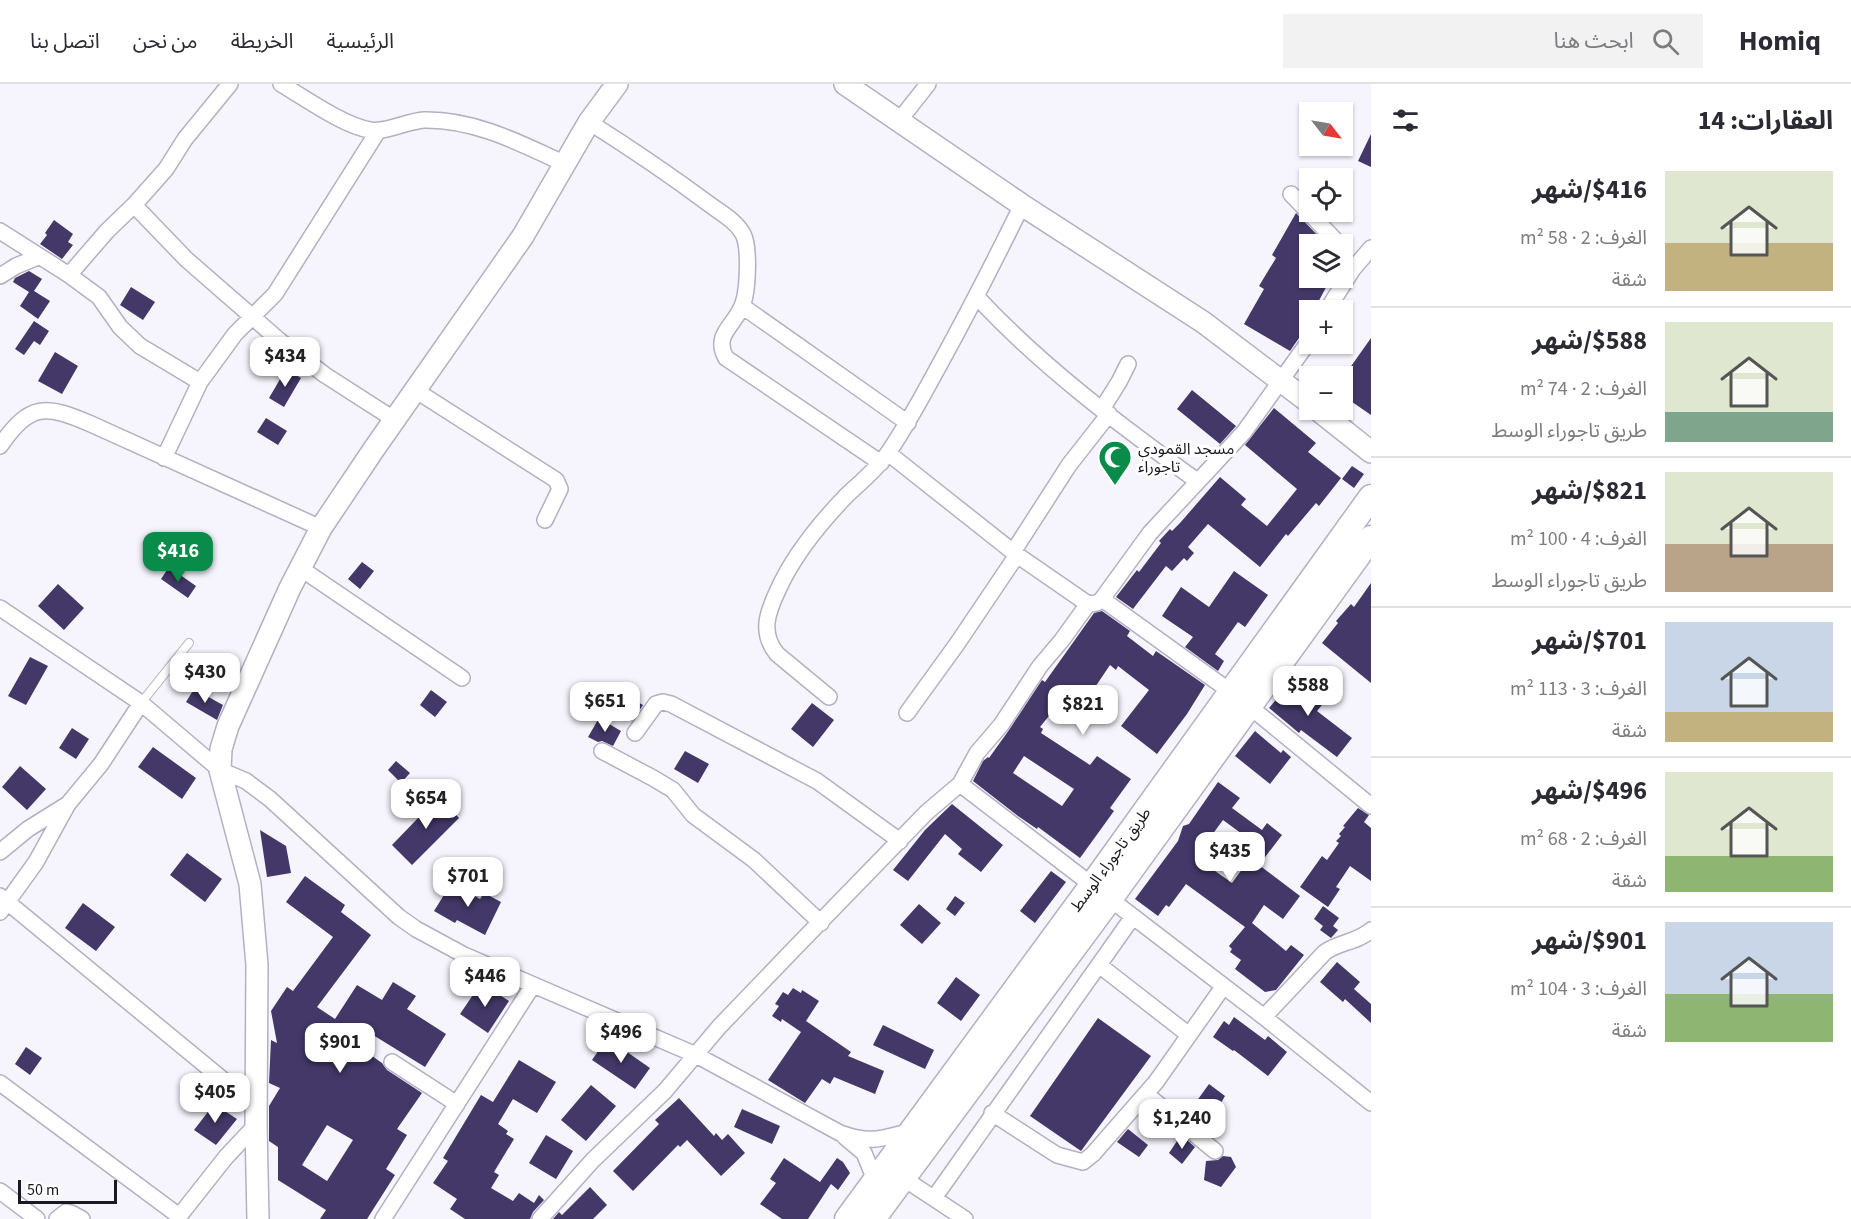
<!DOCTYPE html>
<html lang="ar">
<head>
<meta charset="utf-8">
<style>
  body { margin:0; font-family:"Source Sans 3","Noto Sans Arabic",sans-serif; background:#f2f2f3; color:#2b2b33; direction:rtl; height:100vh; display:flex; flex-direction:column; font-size:22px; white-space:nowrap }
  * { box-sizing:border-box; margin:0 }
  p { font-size:20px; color:#7c7c81 }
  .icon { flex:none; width:33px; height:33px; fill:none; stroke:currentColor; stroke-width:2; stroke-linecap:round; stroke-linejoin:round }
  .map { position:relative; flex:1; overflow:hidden; direction:ltr }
  .panel { display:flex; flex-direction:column; background:#fff; width:480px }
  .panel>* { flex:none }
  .needle { width:39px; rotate:121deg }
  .tools { position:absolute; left:1299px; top:18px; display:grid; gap:12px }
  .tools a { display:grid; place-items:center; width:54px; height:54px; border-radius:0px; background:#fff; box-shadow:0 2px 4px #0004; font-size:30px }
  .scale { position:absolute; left:18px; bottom:15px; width:99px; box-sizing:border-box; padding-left:6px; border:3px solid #1a1920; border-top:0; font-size:16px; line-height:21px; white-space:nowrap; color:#1a1920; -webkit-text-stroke:4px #fff; paint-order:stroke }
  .price { position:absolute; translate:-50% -51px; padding:0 14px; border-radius:12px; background:#fff; color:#222; font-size:20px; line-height:39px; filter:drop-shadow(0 2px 3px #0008) }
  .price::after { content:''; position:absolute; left:50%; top:36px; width:18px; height:14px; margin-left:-9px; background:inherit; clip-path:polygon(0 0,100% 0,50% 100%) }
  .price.active { background:#098c49; color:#fff }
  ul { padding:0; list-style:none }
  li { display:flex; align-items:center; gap:18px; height:150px; padding:0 18px }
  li+li { border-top:2px solid #e1e1e2 }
  li span { display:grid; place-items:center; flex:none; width:168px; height:120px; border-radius:0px; color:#555 }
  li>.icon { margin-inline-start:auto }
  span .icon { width:72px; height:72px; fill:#fffc; stroke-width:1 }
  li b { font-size:26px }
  h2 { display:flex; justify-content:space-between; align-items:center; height:72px; padding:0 18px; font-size:26px }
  header { display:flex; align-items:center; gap:36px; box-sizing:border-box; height:84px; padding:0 30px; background:#fff; border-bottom:2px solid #e1e1e2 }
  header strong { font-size:28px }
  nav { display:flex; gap:33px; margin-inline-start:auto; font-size:21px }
  .search { width:420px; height:54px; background:#f2f2f3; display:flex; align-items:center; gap:15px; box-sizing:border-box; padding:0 21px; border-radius:0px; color:#7c7c81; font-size:22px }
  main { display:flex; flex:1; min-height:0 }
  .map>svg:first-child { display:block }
  .building { fill:#433868; fill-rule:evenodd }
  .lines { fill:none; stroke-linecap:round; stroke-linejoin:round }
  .lane-casing { stroke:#b3b0c4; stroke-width:10 }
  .street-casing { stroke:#b3b0c4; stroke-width:18 }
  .secondary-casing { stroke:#b3b0c4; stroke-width:24 }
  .primary-casing { stroke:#b3b0c4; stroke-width:27 }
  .lane { stroke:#fff; stroke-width:8 }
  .street { stroke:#fff; stroke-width:15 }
  .secondary { stroke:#fff; stroke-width:21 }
  .primary { stroke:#fff; stroke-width:24 }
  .labels { text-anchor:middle; stroke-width:6; stroke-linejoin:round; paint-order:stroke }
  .poi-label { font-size:16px; fill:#1a1920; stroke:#fff; text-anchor:start }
  .street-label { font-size:16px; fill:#1a1920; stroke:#fff }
</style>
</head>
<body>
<header>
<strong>Homiq</strong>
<div class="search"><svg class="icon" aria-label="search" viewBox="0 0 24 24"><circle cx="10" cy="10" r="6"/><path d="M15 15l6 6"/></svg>ابحث هنا</div>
<nav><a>الرئيسية</a><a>الخريطة</a><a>من نحن</a><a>اتصل بنا</a></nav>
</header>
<main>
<section class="panel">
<h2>العقارات: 14<svg class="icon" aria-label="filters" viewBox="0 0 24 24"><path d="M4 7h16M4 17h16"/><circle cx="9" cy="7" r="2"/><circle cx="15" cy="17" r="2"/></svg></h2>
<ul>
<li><span style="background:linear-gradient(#dfe7d0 60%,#c2b280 0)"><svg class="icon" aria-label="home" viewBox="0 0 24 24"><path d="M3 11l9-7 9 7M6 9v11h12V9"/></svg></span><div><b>$416/شهر</b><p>الغرف: 2 · 58 m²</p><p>شقة</p></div></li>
<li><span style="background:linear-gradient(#dfe7d0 75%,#7fa58c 0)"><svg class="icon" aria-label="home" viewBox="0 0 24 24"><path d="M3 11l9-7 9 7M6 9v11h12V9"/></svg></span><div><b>$588/شهر</b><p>الغرف: 2 · 74 m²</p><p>طريق تاجوراء الوسط</p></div></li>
<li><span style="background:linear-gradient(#dfe7d0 60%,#b9a48a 0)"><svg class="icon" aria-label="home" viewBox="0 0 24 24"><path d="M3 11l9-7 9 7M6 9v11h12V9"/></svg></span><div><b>$821/شهر</b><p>الغرف: 4 · 100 m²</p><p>طريق تاجوراء الوسط</p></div></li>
<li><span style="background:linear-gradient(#c9d6e8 75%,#c2b280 0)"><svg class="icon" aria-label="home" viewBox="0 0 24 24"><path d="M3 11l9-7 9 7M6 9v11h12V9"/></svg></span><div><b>$701/شهر</b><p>الغرف: 3 · 113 m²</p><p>شقة</p></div></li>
<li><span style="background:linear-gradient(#dfe7d0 70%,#8fb573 0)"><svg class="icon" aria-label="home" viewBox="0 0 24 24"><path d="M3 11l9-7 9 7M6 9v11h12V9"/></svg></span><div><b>$496/شهر</b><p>الغرف: 2 · 68 m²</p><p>شقة</p></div></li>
<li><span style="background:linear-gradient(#c9d6e8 60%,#8fb573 0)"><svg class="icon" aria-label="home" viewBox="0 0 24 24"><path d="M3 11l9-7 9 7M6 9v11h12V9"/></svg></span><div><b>$901/شهر</b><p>الغرف: 3 · 104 m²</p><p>شقة</p></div></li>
</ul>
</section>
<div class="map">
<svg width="1371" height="1135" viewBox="0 0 1371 1135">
  <rect width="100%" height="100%" fill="#f6f5fd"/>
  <!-- building -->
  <path class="building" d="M1371,50V83L1358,77Z
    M1296,129L1326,160H1310V194H1331L1314,226H1310V238L1290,267L1244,240L1264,205L1259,202L1276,174L1272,171Z
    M54,136L73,150L68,158L73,161L62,175L40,160L47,151L45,149Z
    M29,187L42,195L34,207L50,217L38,235L20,222L29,208L13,198L15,194Z
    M131,203L155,218L143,236L120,221Z
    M34,237L49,247L40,261L34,257L24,271L15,265Z
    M1371,254V331L1342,311V295Z
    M55,268L78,282L62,310L38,297Z
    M286,285L301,294L284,323L269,314Z
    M1192,306L1236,342L1220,360L1177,325Z
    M1274,324L1316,359L1308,368L1341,394L1319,422L1316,419L1288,452L1286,450L1260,483L1208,440L1188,463L1194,469L1187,477L1184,474L1172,487L1166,482L1133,525L1116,513L1137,486L1139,488L1161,459L1159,457L1170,445L1172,447L1180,439L1220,393L1246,415L1241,421L1267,442L1297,405L1245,361Z
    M266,334L287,347L278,361L257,348Z
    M1352,382L1364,390L1354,404L1342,395Z
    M362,478L374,487L360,505L348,495Z
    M169,483L196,502L188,514L161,495Z
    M1234,487L1268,511L1245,543L1238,538L1215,570L1224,577L1218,587L1185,563L1193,553L1162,532L1181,503L1209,523Z
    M1371,499V599L1322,559L1338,539L1336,537L1351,520L1354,523Z
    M58,500L84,524L64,546L38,522Z
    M1102,527L1130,547L1127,552L1153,572L1156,567L1205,601L1187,630L1157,670L1121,642L1149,606L1118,582L1116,586L1110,581L1085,618L1069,607L1040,643L1043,645L1041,649L1090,681L1097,672L1131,695L1110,724L1114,727L1080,774L1038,743L1037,745L1018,732L973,697L983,677L988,673L989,674L1009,646L1042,596L1045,598L1094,529ZM1024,672L1074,705L1062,722L1013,689Z
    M30,573L48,582L26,621L8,612Z
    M1288,593L1322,621L1317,627L1352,654L1337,673L1301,646L1299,649L1269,624L1281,610L1277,608Z
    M194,605L223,621L217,636L186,618Z
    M431,606L447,618L435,633L420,621Z
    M630,614L643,621L632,637L621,631Z
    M812,619L834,636L813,663L791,645Z
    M599,634L621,647L613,662L602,657L598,658L588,653Z
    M72,644L89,655L76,675L59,664Z
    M1255,647L1281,669L1283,666L1291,673L1270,700L1235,672Z
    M153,663L196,694L182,715L138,683Z
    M685,667L709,680L698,699L674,685Z
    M396,677L410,689L401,699L388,686Z
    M20,682L46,705L27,726L2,703Z
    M1218,698L1240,714L1232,724L1262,746L1267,739L1282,751L1259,781L1300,812L1283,835L1264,821L1252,839L1286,867L1291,861L1304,871L1276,906L1265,908L1235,885L1241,876L1230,868L1232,865L1229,862L1245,843L1186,800L1169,823L1166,821L1158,832L1135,815L1178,757L1183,742L1189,740ZM1223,736L1257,761L1254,764L1256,766L1232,799L1201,777L1213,758L1209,755Z
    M438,711L459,734L412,781L392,761L420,732L418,730Z
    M952,720L1003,761L981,788L958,770L962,765L945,750L908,797L893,786L925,746Z
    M1358,724L1369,731L1364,738L1371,744V797L1350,782L1336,803L1340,805L1328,823L1300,803L1322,772L1327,776L1339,759L1336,757L1341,752L1339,750L1345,743L1343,742Z
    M260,746L286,762L291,789L267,793Z
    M187,769L222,795L205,818L170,791Z
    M1051,787L1066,798L1035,839L1020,827Z
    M305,792L345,821L341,828L371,851L317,923L335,935L357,901L382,916L393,898L416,912L407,925L446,950L425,983L360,943L351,957L382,979L387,986L422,1009L397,1045L407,1051L386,1085L395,1091L367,1135H320L326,1126L278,1096V1063L269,1057V1022L280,1004L269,999L271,956L277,959L271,927L287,903L293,907L333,853L286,818ZM327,1041L353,1056L327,1097L302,1081Z
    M452,798L480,815L484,809L501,818L485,851L457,836L455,839L434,827Z
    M955,812L965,819L955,832L946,825Z
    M83,819L115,843L96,867L65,844Z
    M919,820L941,839L922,860L900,841Z
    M1323,822L1339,834L1333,842L1338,846L1331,854L1320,846L1323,842L1314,835Z
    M1337,878L1360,898L1354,905L1371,920V939L1345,915L1343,918L1320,898Z
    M956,893L980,911L961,937L937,919Z
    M481,899L509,917L488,949L460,930Z
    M793,904L801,909L802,906L819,917L806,937L851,968L848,972L884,987L875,1010L834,993L830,1000L822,995L805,1019L768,996L801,948L782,935L781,938L772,932L779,922L775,920L783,908L788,911Z
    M1234,933L1265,956L1268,952L1287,968L1268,992L1234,966L1233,967L1213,953L1224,937L1229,941Z
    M1098,934L1151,972L1081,1067L1030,1032Z
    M883,941L934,966L925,985L873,961Z
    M607,954L650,984L635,1005L592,976Z
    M26,963L42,974L30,991L15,980Z
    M519,976L556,998L537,1029L513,1015L498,1040L508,1047L506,1050L514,1055L494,1088L499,1091L491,1104L513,1117L519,1109L534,1119L539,1111L544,1116L533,1128L530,1135H465L450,1125L457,1115L433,1099L448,1077L443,1074L481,1011L493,1018Z
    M1209,1000L1225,1012L1221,1019L1223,1020L1217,1029L1215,1028L1206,1039L1195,1032L1197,1028L1191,1025Z
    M591,1001L616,1022L586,1057L561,1036Z
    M679,1014L714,1052L716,1049L722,1056L728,1050L745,1069L721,1092L687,1056L680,1063L678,1061L633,1107L613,1087L659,1040L655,1036Z
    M214,1020L237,1035L216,1061L194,1046Z
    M742,1025L780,1042L772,1060L734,1043Z
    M1128,1045L1148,1061L1139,1073L1117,1058Z
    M546,1051L573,1067L556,1095L529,1079Z
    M1181,1051L1195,1063L1182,1080L1169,1069Z
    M1223,1072L1231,1073L1236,1083L1221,1103L1204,1096L1206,1077L1218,1076Z
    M784,1074L820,1098L837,1074L843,1078L850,1089L838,1106L831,1100L808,1135H782L760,1120L776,1099L770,1095Z
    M590,1103L607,1121L593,1135H553L559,1128L562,1131Z"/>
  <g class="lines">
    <defs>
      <path id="lane" d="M141,619L189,559"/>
      <path id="street" d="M281,0C305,14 344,42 370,46C386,49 407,37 424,36C474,35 520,59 563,79
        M589,38C630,64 670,91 709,120C721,129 736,137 743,150C750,163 748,208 742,222C734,242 713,251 726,274L881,379
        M898,38L928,0
        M1291,110L1339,160
        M134,121L186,175L280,257L325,291L395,336
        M0,147L69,191L99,213L120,243L140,262L200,298
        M69,191L107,147L134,121L166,85L185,55L230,0
        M0,192L16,182L38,173
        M977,213C1042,283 1120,341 1197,397
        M742,222L908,339
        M1327,226L1353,185L1371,164
        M415,306L556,396L560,405L545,436
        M1102,325L1119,298L1128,280
        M0,362C30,319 45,320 91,340L321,444
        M888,369L1017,471L1088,520L1097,519L1102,515L1150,449L1244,348L1310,256
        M164,374L200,298L235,250L275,210L378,47
        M1013,468L1069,381L1109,330
        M300,484L462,594
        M1102,515L1231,608
        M0,524L141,619L220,686L246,697L270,715L399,833L416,845L464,871L696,971L840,1049C871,1060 880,1055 911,1047
        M829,613L777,570C760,549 767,529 778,506C794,470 820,439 847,411C861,398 877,385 888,369C908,340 924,309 941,278C969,227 996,174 1022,121
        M1249,622L1371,722
        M907,629L957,560L1017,471
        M635,649L656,620L663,618L671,620L817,697L900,757
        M602,667L653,694L673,706L693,731L754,776L821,839
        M960,700L1264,933L1371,1019
        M0,768L28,745L68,720
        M0,812L256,1023
        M0,828L36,778L68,720L101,680L141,619
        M1099,881L1189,951
        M1264,933L1325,868C1339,858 1358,858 1371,846
        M392,978L457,1020
        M0,999L179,1132
        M1146,1010L1215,1067
        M992,1029L1057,1071L1083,1078L1093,1070L1156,998L1223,903
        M845,1053L864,1069L875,1096
        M903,1094L965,1135
        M0,1107L37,1135
        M934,1114L1132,834
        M57,1135L66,1128L71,1129L82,1135
        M177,1135L226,1073L256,1041
        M383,1135L533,901
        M540,1135L593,1076L665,1007L719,943L791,868L927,728L960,700L977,669L1001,641L1040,582L1062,556L1088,520"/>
      <path id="secondary" d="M845,0L1022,121L1203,238L1310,319
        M1318,326L1371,368
        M258,1135L256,1041L257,881L250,800L220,686L221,665L228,642L290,504L321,444L374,365L523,152L589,38L617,0"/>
      <path id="primary" d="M847,1135L1092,801L1371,413
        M873,1135L1110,815L1371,454"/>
    </defs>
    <!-- lane casing -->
    <use href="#lane" class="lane-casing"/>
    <!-- street casing -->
    <use href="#street" class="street-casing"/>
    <!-- secondary casing -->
    <use href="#secondary" class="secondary-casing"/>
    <!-- primary casing -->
    <use href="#primary" class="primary-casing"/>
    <!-- lane -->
    <use href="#lane" class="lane"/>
    <!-- street -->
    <use href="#street" class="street"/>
    <!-- secondary -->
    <use href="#secondary" class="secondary"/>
    <!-- primary -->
    <use href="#primary" class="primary"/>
  </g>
  <!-- icons -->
  <defs>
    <symbol id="mosque-pin" viewBox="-11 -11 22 30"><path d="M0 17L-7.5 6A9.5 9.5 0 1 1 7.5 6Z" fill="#098c49" stroke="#fff"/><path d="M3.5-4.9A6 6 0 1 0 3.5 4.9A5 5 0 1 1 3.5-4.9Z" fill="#fff"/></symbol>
  </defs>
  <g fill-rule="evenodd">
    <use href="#mosque-pin" x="1096" y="354" width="38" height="52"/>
  </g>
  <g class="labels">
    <!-- poi labels -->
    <g class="poi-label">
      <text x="1138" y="370">مسجد القمودي<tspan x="1138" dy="18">تاجوراء</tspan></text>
    </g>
    <!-- street labels -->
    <g class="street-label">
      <text transform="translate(1110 775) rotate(-54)" y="6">طريق تاجوراء الوسط</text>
    </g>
  </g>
</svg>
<div class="tools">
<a><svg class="needle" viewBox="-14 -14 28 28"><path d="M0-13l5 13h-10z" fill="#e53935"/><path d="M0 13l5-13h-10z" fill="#7c7c81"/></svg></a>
<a><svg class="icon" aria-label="locate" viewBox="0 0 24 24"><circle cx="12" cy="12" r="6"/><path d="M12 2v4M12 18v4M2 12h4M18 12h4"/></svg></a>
<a><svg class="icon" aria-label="layers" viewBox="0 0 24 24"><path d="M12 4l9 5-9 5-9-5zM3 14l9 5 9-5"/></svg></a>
<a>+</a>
<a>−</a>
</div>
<div class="scale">50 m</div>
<b class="price" style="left:285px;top:304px">$434</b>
<b class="price active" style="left:178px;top:499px">$416</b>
<b class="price" style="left:205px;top:620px">$430</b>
<b class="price" style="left:1308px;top:633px">$588</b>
<b class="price" style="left:605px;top:649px">$651</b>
<b class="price" style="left:1083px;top:652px">$821</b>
<b class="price" style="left:426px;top:746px">$654</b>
<b class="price" style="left:1230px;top:799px">$435</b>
<b class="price" style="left:468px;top:824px">$701</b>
<b class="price" style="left:485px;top:924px">$446</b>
<b class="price" style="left:621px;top:980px">$496</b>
<b class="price" style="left:340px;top:990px">$901</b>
<b class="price" style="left:215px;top:1040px">$405</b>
<b class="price" style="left:1182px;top:1066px">$1,240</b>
</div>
</main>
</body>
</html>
